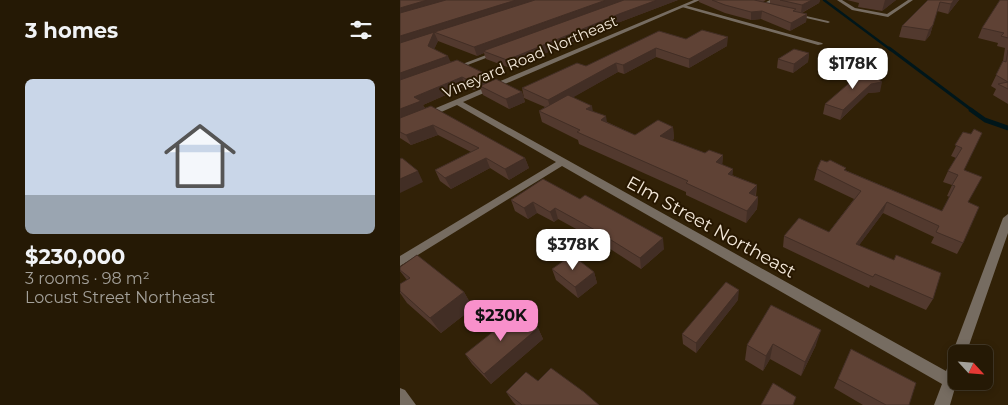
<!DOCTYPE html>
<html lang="en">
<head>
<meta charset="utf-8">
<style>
  body { margin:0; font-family:Montserrat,sans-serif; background:#312613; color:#f1f3f6; height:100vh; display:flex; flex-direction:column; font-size:19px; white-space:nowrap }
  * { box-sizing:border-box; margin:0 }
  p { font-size:16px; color:#a3a09a }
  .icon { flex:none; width:28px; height:28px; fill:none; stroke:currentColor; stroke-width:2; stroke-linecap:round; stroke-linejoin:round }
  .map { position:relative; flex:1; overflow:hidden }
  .drawer { display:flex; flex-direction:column; background:#251905; width:400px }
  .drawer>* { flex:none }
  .needle { width:32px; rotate:116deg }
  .controls { position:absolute; left:548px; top:345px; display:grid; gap:10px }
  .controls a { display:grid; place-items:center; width:45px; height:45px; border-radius:8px; background:#251905; box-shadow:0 2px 8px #0003,0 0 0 1px #423827; font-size:25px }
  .price { position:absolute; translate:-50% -42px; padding:0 11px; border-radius:10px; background:#fff; color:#222; font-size:16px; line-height:32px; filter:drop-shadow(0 1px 2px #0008) }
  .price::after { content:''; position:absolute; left:50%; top:30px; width:15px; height:11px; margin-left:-8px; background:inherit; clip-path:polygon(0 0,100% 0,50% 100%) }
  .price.current { background:#f890cb; color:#111 }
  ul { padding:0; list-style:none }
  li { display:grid; align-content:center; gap:10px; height:265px; padding:0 25px }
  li+li { border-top:1px solid #423827 }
  li span { display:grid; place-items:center; height:155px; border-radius:8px; color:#555 }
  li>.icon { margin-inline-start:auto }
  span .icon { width:90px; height:90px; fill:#fffc; stroke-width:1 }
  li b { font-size:21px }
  h2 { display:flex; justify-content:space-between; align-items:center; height:60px; padding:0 25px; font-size:21px }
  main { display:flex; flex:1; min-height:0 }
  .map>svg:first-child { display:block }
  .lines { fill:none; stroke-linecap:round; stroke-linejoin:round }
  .stream-far2 { stroke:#00161a; stroke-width:2.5 }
  .stream-far1 { stroke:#00161a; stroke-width:3 }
  .stream { stroke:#00161a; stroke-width:4.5 }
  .service { fill:#766c61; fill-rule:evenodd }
  .minor { fill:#766c61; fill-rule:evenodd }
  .wall { fill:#52392e }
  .shaded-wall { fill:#422e25 }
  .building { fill:#5f4235; stroke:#422e25 }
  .labels { text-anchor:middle; stroke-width:4; stroke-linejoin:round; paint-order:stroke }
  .far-street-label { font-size:15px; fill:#f3e8d9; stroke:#271700 }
  .street-label { font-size:18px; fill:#f3e8d9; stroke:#271700 }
</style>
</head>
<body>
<main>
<section class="drawer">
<h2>3 homes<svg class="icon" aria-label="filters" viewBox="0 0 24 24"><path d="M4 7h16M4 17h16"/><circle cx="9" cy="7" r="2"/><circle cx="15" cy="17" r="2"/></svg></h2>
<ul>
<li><span style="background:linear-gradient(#c9d6e8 75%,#9aa5b1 0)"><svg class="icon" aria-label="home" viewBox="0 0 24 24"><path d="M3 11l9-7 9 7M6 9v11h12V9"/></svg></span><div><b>$230,000</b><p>3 rooms · 98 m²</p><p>Locust Street Northeast</p></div></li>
</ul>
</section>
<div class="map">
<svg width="608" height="405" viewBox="0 0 608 405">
  <rect width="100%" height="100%" fill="#312107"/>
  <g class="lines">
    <!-- stream-far2 -->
    <path class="stream-far2" d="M424,0L491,50"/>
    <!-- stream-far1 -->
    <path class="stream-far1" d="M489,48L573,111"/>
    <!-- stream -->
    <path class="stream" d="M571,110L585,120L608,128"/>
    <!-- service -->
    <path class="service" d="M370,0H375L363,8H359V6Z
      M437,0H442L455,8L487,14L508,0H513L488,17L452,10Z
      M284,5L422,43L423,44L418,45L282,7Z
      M393,13L428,21L430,22L428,23L393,15Z
      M94,52L99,53L57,69L52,68Z"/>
    <!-- minor -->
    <path class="minor" d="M294,0H300L63,102L546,371L551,358L554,357L552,354L603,218L608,214V233L566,354H556L557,381L550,405H534L542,384L162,166L0,266V256L156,162L57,105L30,117H24V113Z
      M0,388L5,390L16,405H0Z"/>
  </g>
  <!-- wall -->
  <path class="wall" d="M0,0H278L220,22L110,68L86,59L84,53L77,56L38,41L34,49L51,62L86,74L89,82L122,92L125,102L109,109L83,95L80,87L74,90L66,86L23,105L25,108L125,158L129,168L109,180L90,168L51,189L40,181L35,170L71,152L38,135L11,145L0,138Z
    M299,0H366L363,2L370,4V0H420L419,3L402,13L407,14L406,22L390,31L361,19L351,20L325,13L299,2Z
    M447,0H496L482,11L458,7L459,3Z
    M528,0H559L548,14L537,11L530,35L525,41L499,37L502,26Z
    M608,0V104L593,95L596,89L591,86L603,61L605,48L597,46L598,43L578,38L582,28Z
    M286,39L327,46L289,68L256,57L224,74L218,72L173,97L207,122L235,135L273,127L274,139L271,140L305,153L323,155L322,165L333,169L332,175L357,185L356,196L358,197L357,209L346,223L286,195V192L179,144L178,140L142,122L139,111L145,107L124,98L122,88L186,66Z
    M409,53L408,62L393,73L377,68L378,59Z
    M468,71L480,92L468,93L440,120L423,114L425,104Z
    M563,132L564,170L568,202L563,243L557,254L531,243L534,237L483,213L459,245L533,299L526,310L470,285L469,288L383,247L384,236L429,232L454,199L414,180L417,169L427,162L446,168L445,170L542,211L550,197L547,196L552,185L543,182L548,171L556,158L551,156Z
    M143,179L264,249L241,269L198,241L158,219L154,222L137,213L128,219L115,211L111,200Z
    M0,267L64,292L73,308L41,333L7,303L0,293V284L7,280L0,271Z
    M152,269L194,272L197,283L178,298L156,280Z
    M338,300L296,353L283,344L282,334Z
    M371,305L416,345L401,376L370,359L363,371L345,360L347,345Z
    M138,328L143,339L91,384L72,364L65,354Z
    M451,349L509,405H463L434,388Z
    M138,381L199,405H116L113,402L106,392Z"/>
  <!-- shaded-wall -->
  <path class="shaded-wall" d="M27,0H54L0,16V8Z
    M116,0H141L34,32L38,41L32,54L0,45V36Z
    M206,0H228L83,51L84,53L77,56L74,47Z
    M257,0H278L220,22L110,68L107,60L219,14Z
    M412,0H420L419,3L401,13L402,5Z
    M485,0H496L482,11Z
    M554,0H559L548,14L551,4Z
    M362,11L361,19L351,20V12Z
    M407,14L406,22L390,31L391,23Z
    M533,25L530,35L525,41L529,30Z
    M328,37L327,46L289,68V59Z
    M256,48V57L224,74L223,65Z
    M409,53L408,62L393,73L394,64Z
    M48,56L52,65L0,84V73Z
    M216,63L218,72L151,110L148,100Z
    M86,74L89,84L80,86V87L74,90L70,81Z
    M62,77L66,86L23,105L26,110L0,121V109L14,97Z
    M482,82L480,92L468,93L440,120L443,110L471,84Z
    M122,92L125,102L109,109L106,99Z
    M192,106L194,117L186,109Z
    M206,116L208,128L201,120Z
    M33,125L38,135L11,145L6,135Z
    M273,127L274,139L260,148V136Z
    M323,155L322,168L316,162Z
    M86,158L90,168L51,189L45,178Z
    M125,158L129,168L109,180L105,169Z
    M333,169L332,181L328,174Z
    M18,171L23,182L0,193V179Z
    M357,185L355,197L349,193Z
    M358,197L357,209L346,223L347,211Z
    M133,202L137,213L128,219L124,208Z
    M487,202L483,213L452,255L456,244Z
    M155,208L158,219L154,222L150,212Z
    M263,238L264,249L241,269L240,258Z
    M194,272L197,283L178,298L175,287Z
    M339,290L338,300L296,353V343Z
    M64,292L73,308L41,333L30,318Z
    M138,328L143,339L91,384L84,374Z
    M421,330L416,345L401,376L405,362Z
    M373,344L370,359L363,371L366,356Z"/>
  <!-- building -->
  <path class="building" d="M0,0H27L0,8Z
    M46,0H116L0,36V13Z
    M135,0H206L74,47L34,32L28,46L48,56L0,73V43Z
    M224,0H257L219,14L107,60L83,51Z
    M312,0H354L396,9L393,11L407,14L391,23L362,11L351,12L325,5Z
    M380,0H412L402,5Z
    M528,0H554L551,4L540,2L533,25L529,30L502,26Z
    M600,0H608V38L601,36L604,33L582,28Z
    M302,30L328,37L289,59L256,48L223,65L216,63L148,100L122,88L177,63L186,66L259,31L286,39Z
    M394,49L409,53L394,64L378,59Z
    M608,50V82L596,75L603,61L606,62Z
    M57,60L86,74L70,81L62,77L14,97L21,101L0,109V80Z
    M468,71L482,82L471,84L443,110L425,104L462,72Z
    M96,79L122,92L106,99L80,86Z
    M608,82V89L598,84Z
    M168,95L192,106L186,109L206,116L201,120L235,135L258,120L273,127L260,136L305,153L309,150L323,155L316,162L333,169L328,174L357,185L349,193L358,197L347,211L286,183L288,181L177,132L180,130L139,111Z
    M31,106L125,158L105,169L86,158L45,178L35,170L79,148L33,125L6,135L0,132V118Z
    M574,129L582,133L564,170L582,177L568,202L579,207L563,243L536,232L539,226L487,202L456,244L494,260L496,255L541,273L533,299L475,274L473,277L384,236L399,218L429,232L461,191L417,169L421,160L427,162L430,160L446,168L444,170L542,211L555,186L552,185L558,175L548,171L562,148L555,145L563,132L571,134Z
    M2,158L18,171L0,179V159Z
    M143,179L180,199L185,195L263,238L240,258L195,230L155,208L150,212L133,202L124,208L111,200Z
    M17,255L64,292L30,318L0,291V284L10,278L0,270V267Z
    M172,255L194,272L175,287L152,269Z
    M326,282L339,290L296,343L282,334Z
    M371,305L421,330L405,362L373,344L366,356L347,345Z
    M119,311L138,328L84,374L65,354Z
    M451,349L516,383L509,405H486L438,379Z
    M151,368L184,392L199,405H122L106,392L126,372L138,381Z
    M373,383L396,397L393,405H361Z"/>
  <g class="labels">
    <!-- far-street labels -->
    <g class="far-street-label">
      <text transform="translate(130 57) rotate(-23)" y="5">Vineyard Road Northeast</text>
    </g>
    <!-- street labels -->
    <g class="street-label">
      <text transform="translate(311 227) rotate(29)" y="6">Elm Street Northeast</text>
    </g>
  </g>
</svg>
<div class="controls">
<a><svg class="needle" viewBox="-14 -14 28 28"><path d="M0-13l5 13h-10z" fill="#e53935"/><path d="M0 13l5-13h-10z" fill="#a3a09a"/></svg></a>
</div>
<b class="price" style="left:453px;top:90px">$178K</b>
<b class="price" style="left:173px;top:271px">$378K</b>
<b class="price current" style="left:101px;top:342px">$230K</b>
</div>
</main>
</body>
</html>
